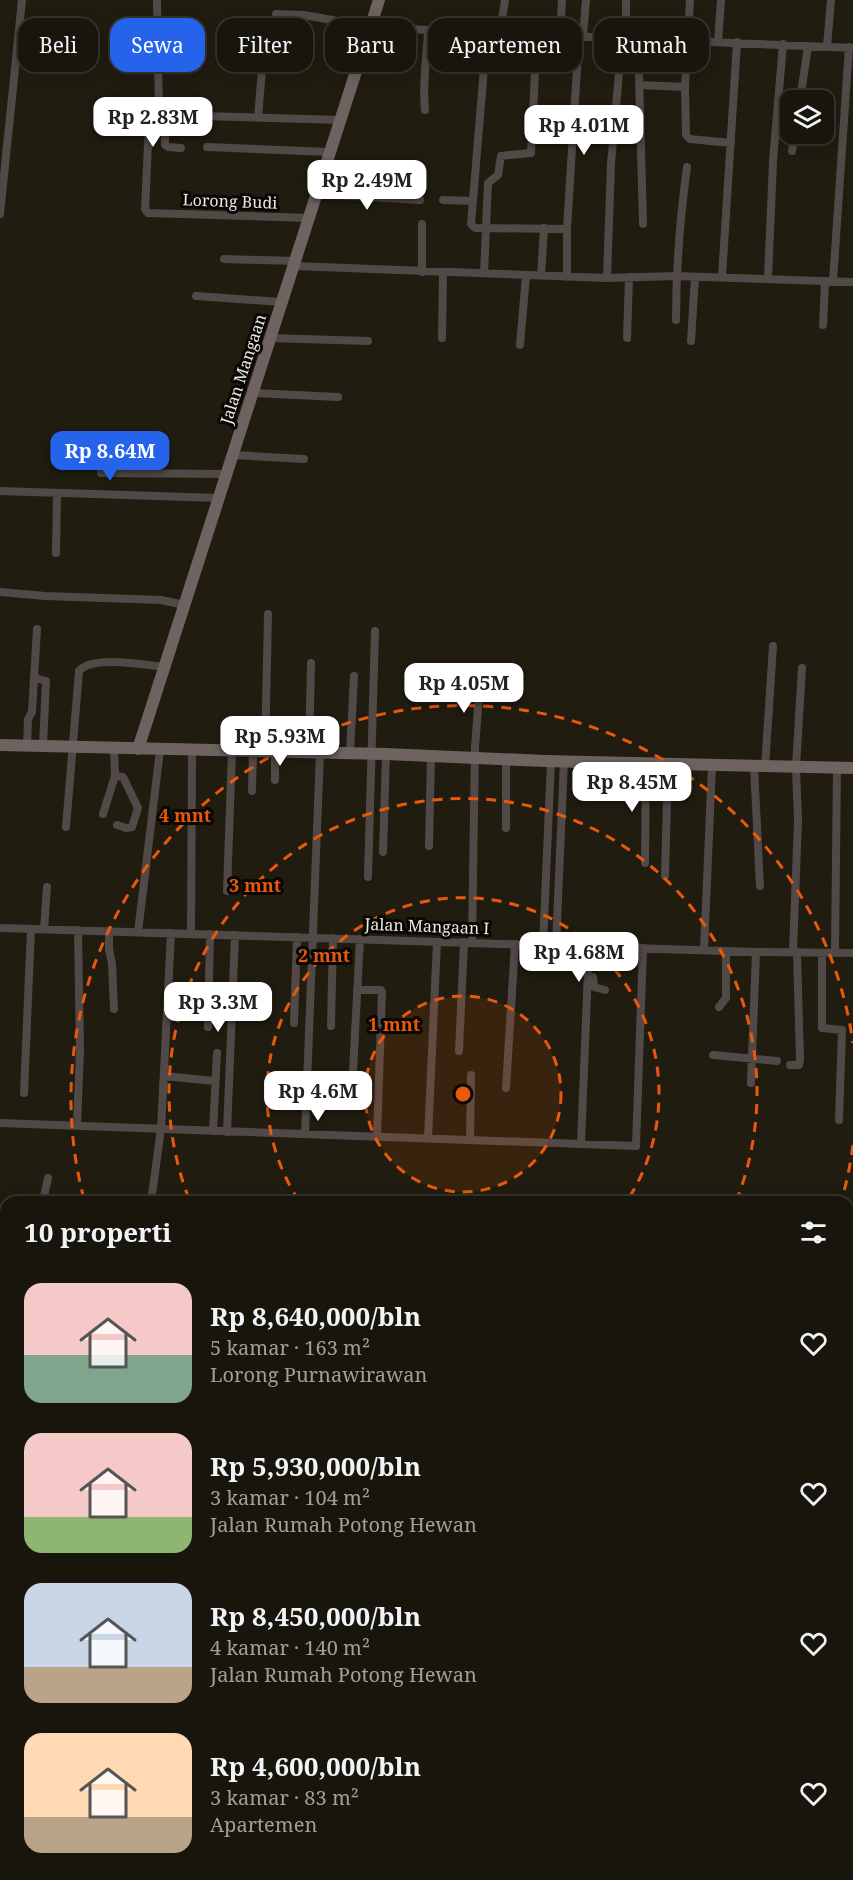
<!DOCTYPE html>
<html lang="id">
<head>
<meta charset="utf-8">
<style>
  body { margin:0; font-family:"Noto Serif",serif; background:#25221a; color:#f1f3f6; height:100vh; display:flex; flex-direction:column; font-size:22px; white-space:nowrap }
  * { box-sizing:border-box; margin:0 }
  p { font-size:20px; color:#9f9f9d }
  .icon { flex:none; width:33px; height:33px; fill:none; stroke:currentColor; stroke-width:2; stroke-linecap:round; stroke-linejoin:round }
  .map { position:relative; flex:1; overflow:hidden }
  .details { position:absolute; left:0px; top:1196px; width:854px; height:686px; display:flex; flex-direction:column; background:#18150c; border-radius:18px 18px 0 0; box-shadow:0 3px 15px #0003,0 0 0 2px #36342d }
  .details>* { flex:none }
  .top-card { position:absolute; left:18px; top:18px; width:818px; height:54px; display:flex; gap:12px }
  .buttons { position:absolute; left:780px; top:90px; display:grid; gap:12px }
  .buttons a { display:grid; place-items:center; width:54px; height:54px; border-radius:12px; background:#18150c; box-shadow:0 3px 15px #0003,0 0 0 2px #36342d; font-size:30px }
  .price { position:absolute; translate:-50% -51px; padding:0 14px; border-radius:12px; background:#fff; color:#222; font-size:20px; line-height:39px; filter:drop-shadow(0 2px 3px #0008) }
  .price::after { content:''; position:absolute; left:50%; top:36px; width:18px; height:14px; margin-left:-9px; background:inherit; clip-path:polygon(0 0,100% 0,50% 100%) }
  .price.active { background:#2563eb; color:#fff }
  ul { padding:0; list-style:none }
  li { display:flex; align-items:center; gap:18px; height:150px; padding:0 24px }
  li span { display:grid; place-items:center; flex:none; width:168px; height:120px; border-radius:18px; color:#555 }
  li>.icon { margin-inline-start:auto }
  span .icon { width:72px; height:72px; fill:#fffc; stroke-width:1 }
  li b { font-size:26px }
  h2 { display:flex; justify-content:space-between; align-items:center; height:72px; padding:0 24px; font-size:26px }
  .pill { padding:0 21px; border-radius:18px; background:#18150c; box-shadow:0 3px 15px #0003,0 0 0 2px #36342d; font-size:21px; line-height:54px }
  .pill.active { background:#2563eb; color:#fff }
  .map>svg:first-child { display:block }
  .lines { fill:none; stroke-linecap:round; stroke-linejoin:round }
  .street { stroke:#514948; stroke-width:8 }
  .secondary { stroke:#6e6361; stroke-width:12 }
  .highway { stroke:#9a8885; stroke-width:15 }
  .ring { fill:none; stroke:#e8590c; stroke-width:3; stroke-dasharray:10 8 }
  .labels { text-anchor:middle; stroke-width:6; stroke-linejoin:round; paint-order:stroke }
  .street-label { font-size:16px; fill:#eceae2; stroke:#080703 }
  .centre { fill:#e8590c; stroke:#080703; stroke-width:3 }
  .ring-label { font-size:18px; text-anchor:middle; font-weight:bold; fill:#e8590c; stroke:#080703; stroke-width:6; stroke-linejoin:round; paint-order:stroke }
</style>
</head>
<body>
<div class="map">
<svg width="853" height="1880" viewBox="0 0 853 1880">
  <rect width="100%" height="100%" fill="#201c10"/>
  <g class="lines">
    <!-- street -->
    <path class="street" d="M157,0L159,113
      M690,0L685,87L686,135L690,139L731,143
      M276,14L304,15L371,27L428,30L853,48
      M451,30V49
      M487,32L471,224L475,228L567,229
      M500,32L505,0
      M560,35L562,0
      M583,36L586,0
      M626,38V0
      M638,38L643,224
      M718,42L721,0
      M827,46L831,0
      M640,85L685,87
      M800,100L808,46
      M425,110C422,82 427,57 428,30
      M159,113L152,118L149,124L145,209L148,213L309,218
      M159,113L165,115L341,120
      M165,115V145L168,147L181,148
      M258,118L263,57
      M207,147L330,152
      M792,151L795,134
      M317,194L420,200
      M443,200L473,201
      M0,214L22,0
      M224,259L295,261
      M294,266L607,278L676,276L853,282
      M422,272V224
      M484,273L488,183L498,175L501,156L531,153L537,34
      M541,276L544,228
      M567,277V229L579,36
      M722,277L737,42
      M607,278L611,164L622,37
      M768,279L773,161L783,44
      M833,281L849,47
      M196,296L282,302
      M676,320C676,268 680,218 687,167
      M823,325L825,281
      M270,338L368,341
      M442,338L443,272
      M627,338L629,277
      M691,341L695,277
      M520,345L526,275
      M253,393L338,397
      M233,455L304,459
      M101,473L227,474
      M0,491L219,498
      M56,553L57,494
      M0,592L45,596L161,600L185,605
      M35,678L46,681L43,746
      M27,746L28,719L32,712L37,629
      M265,752L268,614
      M309,753L311,663
      M350,753L354,676
      M506,760V828
      M754,766L760,886
      M765,767L773,646
      M115,776L123,777L138,808L132,827L126,828L117,825
      M275,780V752
      M252,791L253,752
      M103,814L115,776L114,748
      M66,827L79,671C93,655 145,665 165,667
      M429,846L431,757
      M383,852L386,754
      M645,863L646,764
      M665,876L668,764
      M368,877L375,631
      M227,891L232,751
      M0,928L756,952L853,953
      M44,929L47,887
      M109,931V949L112,964L114,1009
      M138,932L160,750
      M191,934L192,750
      M472,943L475,747L481,670
      M543,945L551,761
      M556,945L564,761
      M704,950L712,765
      M793,951L798,821L796,767L802,668
      M835,951L837,767
      M822,953V1028L842,1030L839,1120
      M593,977L594,987L605,990
      M357,990H381L382,992L377,1136
      M719,1007L726,998V951
      M294,1023L297,937
      M331,1026L333,938
      M208,1027L210,934
      M459,1051L464,942
      M713,1055L777,1061
      M790,1065H799L800,1060L797,952
      M164,1076L215,1081
      M751,1083L756,952
      M506,1088L515,944
      M352,1090L360,939
      M24,1093L31,929
      M0,1123L636,1146L643,948
      M77,1125L80,1051L78,930
      M213,1131L217,1053
      M227,1132L235,935
      M305,1134L320,753
      M428,1138L437,942
      M470,1140L471,1075
      M581,1144L589,946
      M40,1202L44,1196L48,1178
      M151,1202L161,1129L171,933
      M0,1237L6,1238
      M848,1347L853,1348
      M0,1623H6
      M0,1721L6,1720
      M0,1840L6,1841
      M725,1880V1875
      M791,1880V1875
      M851,1880H853"/>
    <!-- secondary -->
    <path class="secondary" d="M0,745L386,754L545,761L853,768
      M138,749L379,0"/>
    <!-- highway -->
    <path class="highway" d="M848,1618L853,1615
      M848,1639L853,1636
      M848,1658L853,1657
      M848,1685H853
      M848,1759L853,1760
      M848,1773L853,1774
      M848,1795L853,1794
      M848,1826L853,1827
      M236,1880L249,1875
      M288,1880L302,1875
      M330,1880L344,1875
      M397,1880L413,1875
      M473,1880L475,1875
      M542,1880L548,1875
      M573,1880L580,1875"/>
  </g>
  <!-- distance rings -->
  <circle cx="463" cy="1094" r="98" fill="#e8590c" fill-opacity=".12"/>
  <g class="ring">
    <circle cx="463" cy="1094" r="98"/>
    <path d="M299 1201A196 196 0 1 1 627 1201"/>
    <path d="M189 1199A294 294 0 1 1 737 1199"/>
    <path d="M853 1145A393 393 0 0 1 842 1199M84 1199A393 393 0 1 1 853 1043"/>
  </g>
  <g class="labels">
    <!-- street labels -->
    <g class="street-label">
      <text transform="translate(230 201) rotate(2)" y="6">Lorong Budi</text>
      <text transform="translate(243 369) rotate(-72)" y="6">Jalan Mangaan</text>
      <text transform="translate(427 926) rotate(2)" y="6">Jalan Mangaan I</text>
    </g>
  </g>
  <circle cx="463" cy="1094" r="9" class="centre"/>
  <g class="ring-label">
    <text x="185" y="822">4 mnt</text>
    <text x="255" y="892">3 mnt</text>
    <text x="324" y="962">2 mnt</text>
    <text x="394" y="1031">1 mnt</text>
  </g>
</svg>
<div class="buttons">
<a><svg class="icon" aria-label="layers" viewBox="0 0 24 24"><path d="M12 4l9 5-9 5-9-5zM3 14l9 5 9-5"/></svg></a>
</div>
<b class="price" style="left:153px;top:148px">Rp 2.83M</b>
<b class="price" style="left:584px;top:156px">Rp 4.01M</b>
<b class="price" style="left:367px;top:211px">Rp 2.49M</b>
<b class="price active" style="left:110px;top:482px">Rp 8.64M</b>
<b class="price" style="left:464px;top:714px">Rp 4.05M</b>
<b class="price" style="left:280px;top:767px">Rp 5.93M</b>
<b class="price" style="left:632px;top:813px">Rp 8.45M</b>
<b class="price" style="left:579px;top:983px">Rp 4.68M</b>
<b class="price" style="left:218px;top:1033px">Rp 3.3M</b>
<b class="price" style="left:318px;top:1122px">Rp 4.6M</b>
<div class="top-card">
<a class="pill">Beli</a>
<a class="pill active">Sewa</a>
<a class="pill">Filter</a>
<a class="pill">Baru</a>
<a class="pill">Apartemen</a>
<a class="pill">Rumah</a>
</div>
<section class="details">
<h2>10 properti<svg class="icon" aria-label="filters" viewBox="0 0 24 24"><path d="M4 7h16M4 17h16"/><circle cx="9" cy="7" r="2"/><circle cx="15" cy="17" r="2"/></svg></h2>
<ul>
<li><span style="background:linear-gradient(#f6c9c9 60%,#7fa58c 0)"><svg class="icon" aria-label="home" viewBox="0 0 24 24"><path d="M3 11l9-7 9 7M6 9v11h12V9"/></svg></span><div><b>Rp 8,640,000/bln</b><p>5 kamar · 163 m²</p><p>Lorong Purnawirawan</p></div><svg class="icon" aria-label="heart" viewBox="0 0 24 24"><path d="M12 20l-8-8c-3-5 5-10 8-4 3-6 11-1 8 4z"/></svg></li>
<li><span style="background:linear-gradient(#f6c9c9 70%,#8fb573 0)"><svg class="icon" aria-label="home" viewBox="0 0 24 24"><path d="M3 11l9-7 9 7M6 9v11h12V9"/></svg></span><div><b>Rp 5,930,000/bln</b><p>3 kamar · 104 m²</p><p>Jalan Rumah Potong Hewan</p></div><svg class="icon" aria-label="heart" viewBox="0 0 24 24"><path d="M12 20l-8-8c-3-5 5-10 8-4 3-6 11-1 8 4z"/></svg></li>
<li><span style="background:linear-gradient(#c9d6e8 70%,#b9a48a 0)"><svg class="icon" aria-label="home" viewBox="0 0 24 24"><path d="M3 11l9-7 9 7M6 9v11h12V9"/></svg></span><div><b>Rp 8,450,000/bln</b><p>4 kamar · 140 m²</p><p>Jalan Rumah Potong Hewan</p></div><svg class="icon" aria-label="heart" viewBox="0 0 24 24"><path d="M12 20l-8-8c-3-5 5-10 8-4 3-6 11-1 8 4z"/></svg></li>
<li><span style="background:linear-gradient(#ffd9b3 70%,#b9a48a 0)"><svg class="icon" aria-label="home" viewBox="0 0 24 24"><path d="M3 11l9-7 9 7M6 9v11h12V9"/></svg></span><div><b>Rp 4,600,000/bln</b><p>3 kamar · 83 m²</p><p>Apartemen</p></div><svg class="icon" aria-label="heart" viewBox="0 0 24 24"><path d="M12 20l-8-8c-3-5 5-10 8-4 3-6 11-1 8 4z"/></svg></li>
</ul>
</section>
</div>
</body>
</html>
